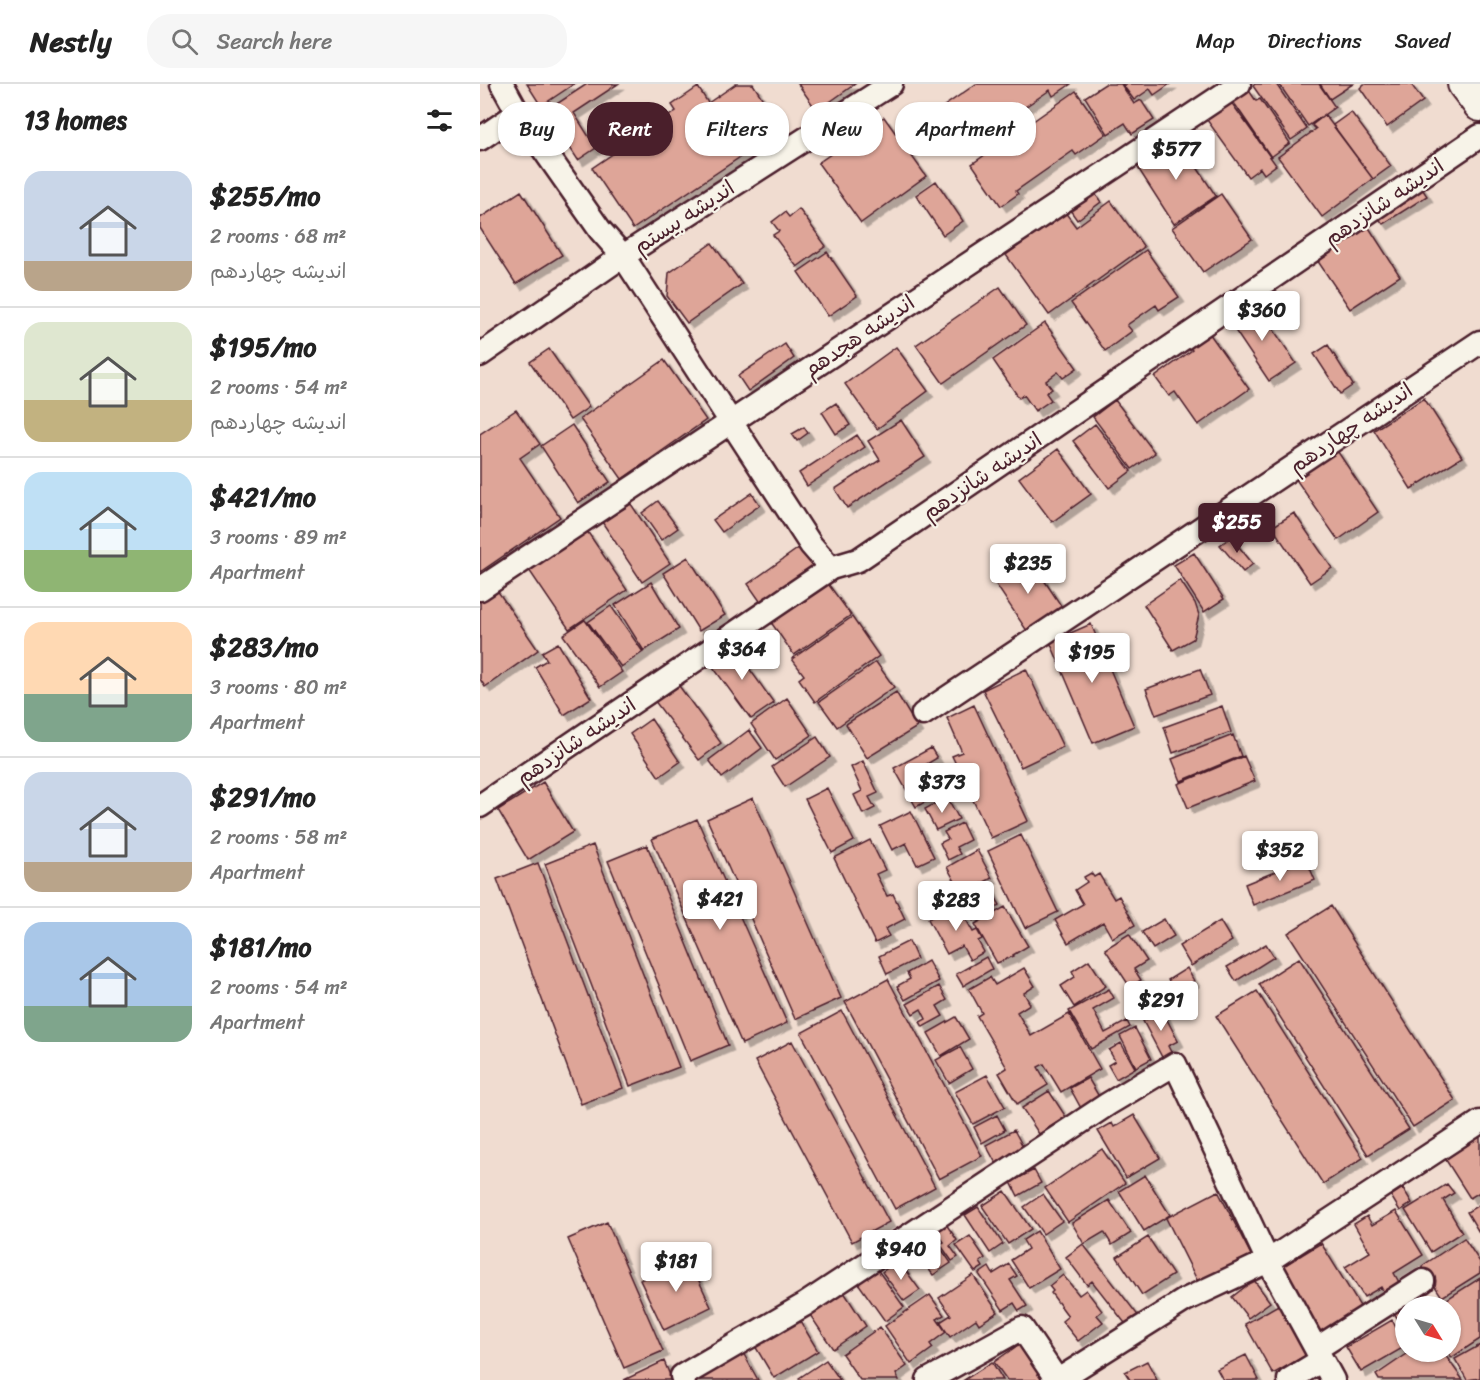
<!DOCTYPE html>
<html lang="en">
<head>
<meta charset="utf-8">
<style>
  body { margin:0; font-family:Sriracha,"Playpen Sans Arabic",sans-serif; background:#f6f6f6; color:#222; height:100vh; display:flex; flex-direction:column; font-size:22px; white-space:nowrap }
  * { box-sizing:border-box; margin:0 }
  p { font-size:20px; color:#767676 }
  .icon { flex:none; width:33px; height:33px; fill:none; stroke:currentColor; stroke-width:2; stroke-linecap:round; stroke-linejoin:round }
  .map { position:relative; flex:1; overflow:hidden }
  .drawer { display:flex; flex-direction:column; background:#fff; width:480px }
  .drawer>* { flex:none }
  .hud { position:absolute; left:18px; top:18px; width:570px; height:54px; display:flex; gap:12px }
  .needle { width:39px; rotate:127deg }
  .fabs { position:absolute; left:915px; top:1212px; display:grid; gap:12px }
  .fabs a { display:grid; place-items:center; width:66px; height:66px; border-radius:50%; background:#fff; box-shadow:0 2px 4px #0004; font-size:30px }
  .price { position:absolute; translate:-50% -51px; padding:0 14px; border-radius:6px; background:#fff; color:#222; font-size:20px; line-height:39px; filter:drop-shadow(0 2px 3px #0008) }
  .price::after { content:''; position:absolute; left:50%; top:36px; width:18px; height:14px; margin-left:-9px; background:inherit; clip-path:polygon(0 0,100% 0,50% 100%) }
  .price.selected { background:#4a1f2b; color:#fff }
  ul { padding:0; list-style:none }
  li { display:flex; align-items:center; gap:18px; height:150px; padding:0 24px }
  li+li { border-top:2px solid #e0e0e0 }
  li span { display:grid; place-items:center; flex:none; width:168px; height:120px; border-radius:18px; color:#555 }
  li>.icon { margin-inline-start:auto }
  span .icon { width:72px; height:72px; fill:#fffc; stroke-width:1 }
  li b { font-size:26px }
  h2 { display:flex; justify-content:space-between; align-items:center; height:72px; padding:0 24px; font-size:26px }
  .chip { padding:0 21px; border-radius:24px; background:#fff; box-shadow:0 2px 4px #0004; font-size:21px; line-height:54px }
  .chip.selected { background:#4a1f2b; color:#fff }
  header { display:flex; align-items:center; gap:36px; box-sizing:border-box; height:84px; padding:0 30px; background:#fff; border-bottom:2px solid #e0e0e0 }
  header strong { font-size:28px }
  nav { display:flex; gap:33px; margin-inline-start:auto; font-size:21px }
  .search { width:420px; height:54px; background:#f6f6f6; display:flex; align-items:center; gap:15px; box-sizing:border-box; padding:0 21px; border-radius:24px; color:#767676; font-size:22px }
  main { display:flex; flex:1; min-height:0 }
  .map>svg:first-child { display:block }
  .building { fill:#dea598; stroke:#4a1f2b; stroke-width:1.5; filter:url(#shadow) }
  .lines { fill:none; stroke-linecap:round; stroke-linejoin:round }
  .street-casing { stroke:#4a1f2b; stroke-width:27 }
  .secondary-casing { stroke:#4a1f2b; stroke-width:36 }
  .street { stroke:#f7f3e8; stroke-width:22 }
  .secondary { stroke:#f7f3e8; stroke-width:32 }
  .labels { text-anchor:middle; stroke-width:4.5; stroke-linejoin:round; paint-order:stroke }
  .street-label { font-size:21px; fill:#4a1f2b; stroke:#f7f3e8 }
</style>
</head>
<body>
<header>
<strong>Nestly</strong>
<div class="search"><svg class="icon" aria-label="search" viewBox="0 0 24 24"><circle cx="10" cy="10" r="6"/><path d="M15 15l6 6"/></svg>Search here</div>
<nav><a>Map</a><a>Directions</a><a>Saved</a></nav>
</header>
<main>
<section class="drawer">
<h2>13 homes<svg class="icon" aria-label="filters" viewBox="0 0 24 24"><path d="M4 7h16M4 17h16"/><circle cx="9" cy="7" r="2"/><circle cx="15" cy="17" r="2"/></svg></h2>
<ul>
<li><span style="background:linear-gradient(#c9d6e8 75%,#b9a48a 0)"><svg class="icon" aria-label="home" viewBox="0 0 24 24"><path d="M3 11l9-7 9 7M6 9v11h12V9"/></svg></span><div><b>$255/mo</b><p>2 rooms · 68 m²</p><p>اندیشه چهاردهم</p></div></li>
<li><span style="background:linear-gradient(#dfe7d0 65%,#c2b280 0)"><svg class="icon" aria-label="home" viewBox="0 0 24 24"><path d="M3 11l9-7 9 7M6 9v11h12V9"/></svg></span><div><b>$195/mo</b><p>2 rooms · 54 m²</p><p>اندیشه چهاردهم</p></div></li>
<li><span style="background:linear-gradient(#bfe0f5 65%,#8fb573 0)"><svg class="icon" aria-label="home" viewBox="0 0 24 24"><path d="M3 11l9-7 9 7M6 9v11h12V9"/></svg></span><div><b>$421/mo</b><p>3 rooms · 89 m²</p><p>Apartment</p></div></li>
<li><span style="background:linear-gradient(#ffd9b3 60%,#7fa58c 0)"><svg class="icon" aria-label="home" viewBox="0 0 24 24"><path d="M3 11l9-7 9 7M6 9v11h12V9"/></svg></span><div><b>$283/mo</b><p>3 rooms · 80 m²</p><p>Apartment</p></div></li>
<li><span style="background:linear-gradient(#c9d6e8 75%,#b9a48a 0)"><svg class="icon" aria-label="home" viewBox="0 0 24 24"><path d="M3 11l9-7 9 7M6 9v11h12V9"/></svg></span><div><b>$291/mo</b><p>2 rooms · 58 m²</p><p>Apartment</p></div></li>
<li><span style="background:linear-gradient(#a9c7e8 70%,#7fa58c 0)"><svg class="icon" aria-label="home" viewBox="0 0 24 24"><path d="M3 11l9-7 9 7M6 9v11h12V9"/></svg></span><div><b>$181/mo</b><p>2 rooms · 54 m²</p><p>Apartment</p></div></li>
</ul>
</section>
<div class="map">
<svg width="1000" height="1296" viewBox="0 0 1000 1296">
  <defs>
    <filter id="shadow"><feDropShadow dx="5.5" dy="5.5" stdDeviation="0" flood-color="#0004"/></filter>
  </defs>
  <rect width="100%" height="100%" fill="#f0dcd0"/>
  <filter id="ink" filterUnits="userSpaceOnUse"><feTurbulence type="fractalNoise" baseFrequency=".0167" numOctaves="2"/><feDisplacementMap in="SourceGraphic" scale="12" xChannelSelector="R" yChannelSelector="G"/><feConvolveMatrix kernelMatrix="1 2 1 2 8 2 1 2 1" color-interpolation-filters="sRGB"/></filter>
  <g filter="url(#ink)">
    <!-- building -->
    <path class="building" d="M47,0H94L61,22Z
      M107,0H138L94,29L116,64L98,76L66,27Z
      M256,0H273L302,45L153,145L112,84L196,27L192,21L218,3L228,19Z
      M318,0H375L337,27Z
      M496,0H591L573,12L570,6L486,63L460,25Z
      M625,0H641L654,20L661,16L674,36L652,50L645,39L628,50L605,13Z
      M642,0H690L674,11L670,5L654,16Z
      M775,0H796L827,45L811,56L773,2Z
      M799,0H839L855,23L828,42Z
      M840,0H873L850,15Z
      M884,0H931L943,17L907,43L880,4Z
      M768,5L776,17L780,15L810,59L791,73L752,16Z
      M596,7L626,50L596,71L593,67L536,107L538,110L521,122L492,80Z
      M751,18L796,81L784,90L780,84L768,93L727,36Z
      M871,28L911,82L893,95L853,41Z
      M845,31L893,95L842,133L798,73L836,45L832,41Z
      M404,33L446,92L381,139L338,79Z
      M697,53L736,112L694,140L656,81Z
      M456,97L483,137L463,151L436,111Z
      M939,100L947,112L903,140L895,129Z
      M41,107L82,171L36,200L0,144V134Z
      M614,108L621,118L597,136L590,126Z
      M741,110L772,155L723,188L692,144Z
      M631,117L664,163L569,231L526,171L585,128L596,143Z
      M319,125L346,162L317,183L293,151L299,147L292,138L305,128L309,133Z
      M886,139L920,192L870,225L835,173Z
      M232,159L262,200L207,239L187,212L189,189Z
      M666,166L699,213L679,226L676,221L647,241L652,247L625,267L591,219Z
      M347,168L377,212L348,232L318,188Z
      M520,203L546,241L463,299L436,261Z
      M775,218L816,279L789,297L748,236Z
      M565,239L597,284L583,294L578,288L566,297L572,305L566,309L571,316L555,327L544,311L539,314L513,276Z
      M727,246L769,305L718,341L695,308L689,312L675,293L712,266L707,260Z
      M305,260L314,274L268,307L258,292Z
      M848,261L873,301L860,310L834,270Z
      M416,263L448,307L397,345L365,300Z
      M69,265L109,323L90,336L50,278Z
      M184,276L226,336L142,395L100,335Z
      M944,314L982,373L931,405L894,346Z
      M635,316L675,369L652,385L613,333Z
      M356,319L370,341L356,350L342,328Z
      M36,326L60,360L40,374L80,433L0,488V350Z
      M421,336L445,373L367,424L355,405L400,376L388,357Z
      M615,340L651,387L629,404L593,357Z
      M92,341L130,398L98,419L61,362Z
      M324,343L328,349L317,357L312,350Z
      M377,351L385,363L327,402L319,389Z
      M578,365L611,410L572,438L539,394Z
      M856,365L898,428L858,456L815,394Z
      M272,409L280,421L242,448L233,436Z
      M178,417L198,444L181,456L162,429Z
      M151,420L190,479L162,498L122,438Z
      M814,429L852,484L830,499L792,443Z
      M107,447L147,506L89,545L49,486Z
      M751,453L773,480L763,488L740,461Z
      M323,461L337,482L282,520L268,500Z
      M714,469L744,515L724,528L694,481Z
      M208,473L245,531L219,547L183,489Z
      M550,475L582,523L547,547L515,499Z
      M700,496L715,519L719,531L713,555L693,566L664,521Z
      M346,497L371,531L314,571L290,537Z
      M171,498L199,545L164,567L135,521Z
      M17,506L58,566L5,603L0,595V518Z
      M131,522L163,568L141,583L108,538Z
      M372,533L399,572L335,618L319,595L324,591L312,575Z
      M105,536L142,588L120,603L83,551Z
      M611,540L654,642L613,659L570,558Z
      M258,558L269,572L263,576L294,619L271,635L230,579Z
      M78,559L111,614L84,631L55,583L67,576L62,568Z
      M396,578L414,603L357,643L339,618Z
      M546,585L583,663L541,683L503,606Z
      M720,585L730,611L676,631L666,605Z
      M194,595L241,659L219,676L171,612Z
      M416,608L437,643L387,674L366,640Z
      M307,614L332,651L295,676L271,640Z
      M494,621L548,737L511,754L472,672L482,668L467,634Z
      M742,622L751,648L693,669L684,643Z
      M171,635L200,678L179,693L150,650Z
      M269,646L282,664L242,694L229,676Z
      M753,651L761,672L701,697L692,675Z
      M337,653L350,673L305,703L292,683Z
      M451,664L457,674L445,681L449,689L444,691L449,700L454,697L461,709L436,723L414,684Z
      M764,672L775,697L708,724L698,700Z
      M383,677L398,709L389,713L395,724L383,730L374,711L382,707L371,683Z
      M63,698L93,748L48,776L18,726Z
      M347,704L374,757L352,769L325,715Z
      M467,713L479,735L456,746L445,725Z
      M273,714L361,914L315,935L227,735Z
      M431,727L454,773L437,781L426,759L412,766L400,742Z
      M217,735L307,939L262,960L172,755Z
      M482,739L490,756L476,763L480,770L468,776L460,759L468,755L464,748Z
      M541,751L578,828L545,844L508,767Z
      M390,756L405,786L396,790L407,812L413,810L425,835L405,845L409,852L395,859L354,774Z
      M113,761L199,983L150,1002L65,780Z
      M167,761L248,961L210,977L128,777Z
      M497,766L512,794L482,810L467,783Z
      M826,775L835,796L773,821L765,800Z
      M58,779L143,1004L101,1020L17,795Z
      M611,789L614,793L619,790L634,815L639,812L655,841L632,854L623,838L588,859L575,836L603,820L595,806L607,798L604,793Z
      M510,804L520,821L493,837L483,821Z
      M477,819L493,848L497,846L502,855L498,857L504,868L490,876L482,862L467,870L448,835Z
      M851,822L975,1016L933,1043L808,849Z
      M525,823L548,862L533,871L534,872L517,879L495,840Z
      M684,835L694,852L673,865L662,848Z
      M740,837L752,857L711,882L699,862Z
      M649,850L667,877L654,885L661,896L650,903L625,865Z
      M429,857L437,875L407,890L399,872Z
      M786,860L794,873L756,897L747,883Z
      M506,873L512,885L483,902L476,890Z
      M819,874L929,1045L888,1071L779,900Z
      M609,876L626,902L594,923L581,902L595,893L592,887Z
      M448,877L459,897L425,916L417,902L430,895L427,889Z
      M544,884L555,902L544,909L550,920L537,928L551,952L589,930L620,985L581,1008L564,980L558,983L568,1001L537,1020L519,989L527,984L497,932L502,929L489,905L510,893L515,901Z
      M707,884L714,897L696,908L688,896Z
      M408,895L502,1072L459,1095L365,918Z
      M459,902L467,916L457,922L463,932L443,943L440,938L446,935L441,925L433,930L427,920Z
      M629,905L634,914L613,926L625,949L647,937L650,943L611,965L589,927Z
      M777,907L883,1074L843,1100L736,932Z
      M680,922L698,957L688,962L693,972L684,977L663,937L671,933L668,928Z
      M362,927L455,1103L415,1125L321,949Z
      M476,933L489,955L461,972L448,949Z
      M655,944L671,975L656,983L640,952Z
      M312,957L409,1138L372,1158L275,977Z
      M641,959L655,984L636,995L628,981L635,977L629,966Z
      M480,963L492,985L469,999L456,976Z
      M507,991L525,1023L493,1040L475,1008Z
      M608,994L621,1016L602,1026L590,1004Z
      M569,1007L586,1033L559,1050L542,1024Z
      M517,1031L525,1046L502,1059L494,1043Z
      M654,1031L680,1074L646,1094L618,1047L632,1039L634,1043Z
      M534,1046L547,1070L519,1085L506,1061Z
      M1000,1050V1108L990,1114L964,1073Z
      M622,1065L645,1099L588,1138L565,1104Z
      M554,1086L561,1099L538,1112L531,1098Z
      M665,1091L690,1131L664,1147L639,1107Z
      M967,1100L974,1109L963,1116L982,1148L951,1168L925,1126Z
      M923,1104L932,1119L920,1127L911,1112Z
      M525,1107L551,1145L528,1160L502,1122Z
      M738,1107L771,1171L718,1198L686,1134Z
      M563,1110L582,1137L563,1150L544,1123Z
      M629,1116L651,1149L632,1161L624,1148L604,1160L592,1139Z
      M1000,1120V1150L987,1128Z
      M498,1123L523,1160L510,1169L485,1131Z
      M916,1127L943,1171L914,1189L921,1202L906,1212L901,1203L884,1213L865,1183L890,1168L874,1140L887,1132L892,1141Z
      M127,1138L183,1267L144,1284L88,1155Z
      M466,1140L477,1156L470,1162L478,1173L472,1177L460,1160L464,1158L456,1147Z
      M557,1147L580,1185L549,1204L531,1176L548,1165L543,1156Z
      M490,1152L505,1174L500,1178L503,1183L495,1188L476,1161Z
      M668,1153L693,1191L662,1211L637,1173Z
      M984,1154L1000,1178V1189L962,1213L942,1182Z
      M841,1159L883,1227L840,1254L797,1186Z
      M603,1160L660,1234L648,1243L612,1197L607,1201L586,1173Z
      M460,1163L471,1179L453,1191L442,1176Z
      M208,1173L231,1223L184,1246L160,1196Z
      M418,1176L440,1206L424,1217L402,1188Z
      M529,1180L537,1192L530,1196L547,1222L539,1227L534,1219L523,1226L499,1190L509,1183L513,1190Z
      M397,1185L424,1223L405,1237L378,1199Z
      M493,1191L518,1228L499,1240L496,1235L470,1253L460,1238L471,1231L459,1214Z
      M583,1191L599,1211L606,1206L622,1227L617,1231L623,1238L598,1257L582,1237L588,1232L571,1209L573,1207L569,1202Z
      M1000,1194V1255L971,1274L967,1268H970V1222H956Z
      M774,1196L790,1218L768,1234L752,1213Z
      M362,1205L386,1242L353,1265L328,1228Z
      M450,1211L464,1231L457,1235L466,1248L450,1260L453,1264L431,1280L405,1242Z
      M939,1213L944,1222H926V1236L920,1239L913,1227Z
      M800,1220L828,1270L793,1290L765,1240Z
      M319,1235L338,1267L294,1294L275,1262Z
      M912,1236L926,1262L881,1288L866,1263Z
      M400,1243L427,1282L416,1290L419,1296H380L362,1270Z
      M544,1257L572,1296H527L514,1278Z
      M1000,1261V1294L987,1296L975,1275Z
      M261,1265L278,1296H208Z
      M930,1268H963L983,1296H899L896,1291Z
      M766,1271L779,1296H743L737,1285Z
      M346,1276L360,1296H321L319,1294Z
      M184,1277L192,1296H144Z
      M667,1277L677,1296H650L645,1288Z
      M512,1278L523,1296H484Z"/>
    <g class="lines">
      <defs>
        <path id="street" d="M22,0L38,29L120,146L143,172L331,461L351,484
          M0,55L38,29
          M0,271L143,172L411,0
          M0,505L759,0
          M443,630L1000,258
          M0,722L351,484L378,476L1000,52
          M836,1265L943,1197
          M204,1296L202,1292L324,1221L628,1020L695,980L788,1177L853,1296
          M448,1296L542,1244L577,1296
          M578,1296L705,1216L788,1177L1000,1038
          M809,1296L842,1276"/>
        <path id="secondary" d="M984,0L1000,21"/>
      </defs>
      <!-- street casing -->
      <use href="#street" class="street-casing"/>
      <!-- secondary casing -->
      <use href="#secondary" class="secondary-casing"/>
      <!-- street -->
      <use href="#street" class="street"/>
      <!-- secondary -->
      <use href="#secondary" class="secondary"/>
    </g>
  </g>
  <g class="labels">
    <!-- street labels -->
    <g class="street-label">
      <text transform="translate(904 118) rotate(-34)" y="7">اندیشه شانزدهم</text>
      <text transform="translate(204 133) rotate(-33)" y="7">اندیشه بیستم</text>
      <text transform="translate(379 252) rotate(-34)" y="7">اندیشه هجدهم</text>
      <text transform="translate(871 344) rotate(-34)" y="7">اندیشه چهاردهم</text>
      <text transform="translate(502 392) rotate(-34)" y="7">اندیشه شانزدهم</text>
      <text transform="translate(96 657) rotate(-34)" y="7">اندیشه شانزدهم</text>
    </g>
  </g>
</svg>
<div class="fabs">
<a><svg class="needle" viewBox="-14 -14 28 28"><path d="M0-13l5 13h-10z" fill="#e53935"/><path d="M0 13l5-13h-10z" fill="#767676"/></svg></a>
</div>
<b class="price" style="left:696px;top:97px">$577</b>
<b class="price" style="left:782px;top:258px">$360</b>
<b class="price selected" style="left:757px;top:470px">$255</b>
<b class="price" style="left:548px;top:511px">$235</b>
<b class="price" style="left:262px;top:597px">$364</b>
<b class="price" style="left:612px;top:600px">$195</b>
<b class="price" style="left:462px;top:730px">$373</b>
<b class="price" style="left:800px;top:798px">$352</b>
<b class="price" style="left:240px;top:847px">$421</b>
<b class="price" style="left:476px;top:848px">$283</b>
<b class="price" style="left:681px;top:948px">$291</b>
<b class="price" style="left:421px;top:1197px">$940</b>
<b class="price" style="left:196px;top:1209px">$181</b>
<div class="hud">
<a class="chip">Buy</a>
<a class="chip selected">Rent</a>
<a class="chip">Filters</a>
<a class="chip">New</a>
<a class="chip">Apartment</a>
</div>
</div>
</main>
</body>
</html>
